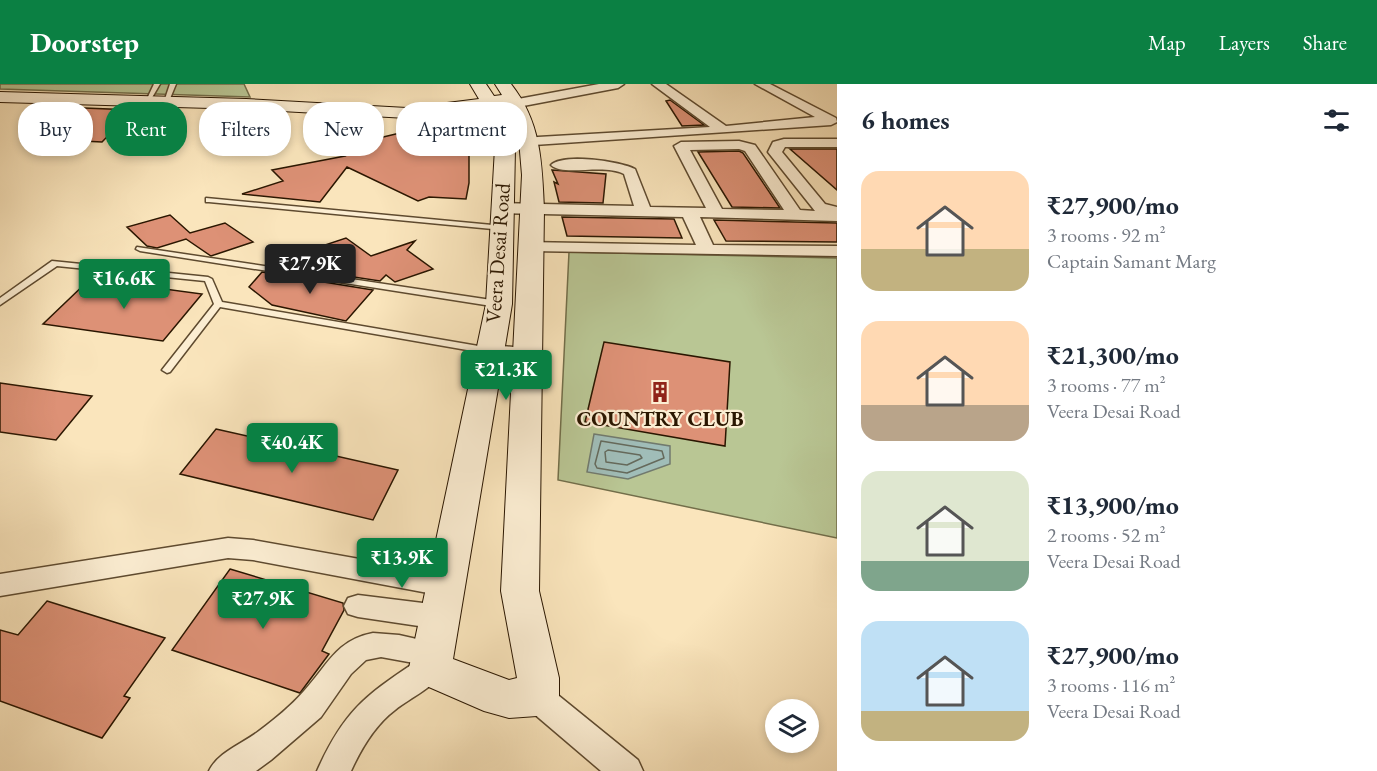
<!DOCTYPE html>
<html lang="en">
<head>
<meta charset="utf-8">
<style>
  body { margin:0; font-family:"EB Garamond",serif; background:#f6f6f7; color:#1f2937; height:100vh; display:flex; flex-direction:column; font-size:22px; white-space:nowrap }
  * { box-sizing:border-box; margin:0 }
  p { font-size:20px; color:#747a83 }
  .icon { flex:none; width:33px; height:33px; fill:none; stroke:currentColor; stroke-width:2; stroke-linecap:round; stroke-linejoin:round }
  .map { position:relative; flex:1; overflow:hidden }
  .details { display:flex; flex-direction:column; background:#fff; width:540px }
  .details>* { flex:none }
  .banner { position:absolute; left:18px; top:18px; width:570px; height:54px; display:flex; gap:12px }
  .buttons { position:absolute; left:765px; top:615px; display:grid; gap:12px }
  .buttons a { display:grid; place-items:center; width:54px; height:54px; border-radius:50%; background:#fff; box-shadow:0 3px 9px #0003; font-size:30px }
  .price { position:absolute; translate:-50% -51px; padding:0 14px; border-radius:6px; background:#0b8043; color:#fff; font-size:20px; line-height:39px; filter:drop-shadow(0 2px 3px #0008) }
  .price::after { content:''; position:absolute; left:50%; top:36px; width:18px; height:14px; margin-left:-9px; background:inherit; clip-path:polygon(0 0,100% 0,50% 100%) }
  .price.current { background:#222; color:#fff }
  ul { padding:0; list-style:none }
  li { display:flex; align-items:center; gap:18px; height:150px; padding:0 24px }
  li span { display:grid; place-items:center; flex:none; width:168px; height:120px; border-radius:18px; color:#555 }
  li>.icon { margin-inline-start:auto }
  span .icon { width:72px; height:72px; fill:#fffc; stroke-width:1 }
  li b { font-size:26px }
  h2 { display:flex; justify-content:space-between; align-items:center; height:72px; padding:0 24px; font-size:26px }
  .chip { padding:0 21px; border-radius:24px; background:#fff; box-shadow:0 3px 9px #0003; font-size:21px; line-height:54px }
  .chip.current { background:#0b8043; color:#fff }
  header { display:flex; align-items:center; gap:36px; box-sizing:border-box; height:84px; padding:0 30px; background:#0b8043; color:#fff }
  header strong { font-size:28px }
  nav { display:flex; gap:33px; margin-inline-start:auto; font-size:21px }
  main { display:flex; flex:1; min-height:0 }
  .map>svg:first-child { display:block }
  .green { fill:#b9c694; stroke:#726e4a; stroke-width:1.5 }
  .water { fill:#a0bdb8; stroke:#717a6e; stroke-width:1.5 }
  .lines { fill:none; stroke-linecap:round; stroke-linejoin:round }
  .shore { stroke:#656a5c; stroke-width:1.5 }
  .building { fill:#dd9176; stroke:#2a1600; stroke-width:1.5 }
  .lane-casing { stroke:#5e4a2f; stroke-width:3 }
  .street-casing { stroke:#5e4a2f; stroke-width:3 }
  .secondary-casing { stroke:#2a1600; stroke-width:2 }
  .lane { fill:#fceed3; fill-rule:evenodd }
  .street { fill:#fceed3; fill-rule:evenodd }
  .secondary { fill:#fceed3; fill-rule:evenodd }
  .labels { text-anchor:middle; stroke-width:4.5; stroke-linejoin:round; paint-order:stroke }
  .street-label { font-size:21px; fill:#2a1600; stroke:#fceed3 }
  .poi-label { font-size:21px; font-weight:bold; fill:#2a1600; stroke:#fceed3 }
</style>
</head>
<body>
<header>
<strong>Doorstep</strong>
<nav><a>Map</a><a>Layers</a><a>Share</a></nav>
</header>
<main>
<div class="map">
<svg width="837" height="687" viewBox="0 0 837 687">
  <rect width="100%" height="100%" fill="#fae5bc"/>
  <filter id="stains"><feTurbulence type="fractalNoise" baseFrequency=".00333" numOctaves="4"/><feColorMatrix values="0 0 0 0 .2 0 0 0 0 .09 0 0 0 0 .02 0 0 0 .5 -.17"/></filter>
  <radialGradient id="worn" r=".72"><stop offset=".6" stop-color="#630" stop-opacity="0"/><stop offset="1" stop-color="#630" stop-opacity=".3"/></radialGradient>
  <!-- green -->
  <path class="green" d="M0,0H244L250,13L0,5Z
    M569,168L837,174V454L558,396Z"/>
  <!-- water -->
  <path class="water" d="M594,350L670,362V380L628,395L587,388Z"/>
  <g class="lines">
    <!-- shore -->
    <path class="shore" d="M601,357L662,367L664,374L627,389L597,384L595,380Z
      M608,366L640,371L642,374L627,381L606,378L605,368Z"/>
  </g>
  <!-- building -->
  <path class="building" d="M670,16L704,41L682,42L666,17Z
    M59,23L133,26L102,58L23,54Z
    M446,38L469,50V99L466,115L429,113L418,117L347,83L320,118L242,110L283,97L272,86L345,72L334,61L379,54Z
    M790,65H837V106Z
    M739,67L743,69L780,124L732,123L698,68Z
    M552,86L606,90L603,119L559,118L554,98L558,100Z
    M170,131L190,149L225,139L253,158L211,172L186,155L157,164L147,162L127,143Z
    M562,133L674,135L682,154L567,152Z
    M714,136L837,139V158L726,157Z
    M346,154L371,172L415,157L407,166L433,185L395,198L386,191L380,197L268,180Z
    M262,188L373,206L346,237L272,221L249,203Z
    M90,195L202,210L163,257L43,240Z
    M604,258L730,278L725,362L585,338Z
    M0,299L92,312L56,356L0,348Z
    M216,345L398,386L373,436L180,390Z
    M230,485L343,519L344,526L322,567L329,570L300,609L172,566Z
    M47,517L165,554L124,612L130,614L102,654L0,617V546L18,551Z"/>
  <g class="lines">
    <defs>
      <path id="lane" d="M154,0H160L150,17H146Z
        M170,0H176L169,17L164,18Z
        M206,114L503,142L507,144L503,146L209,118H206Z
        M137,163L498,217L502,220L498,223L140,167L136,165Z
        M52,177L208,193L212,195L222,218L490,264L495,267L490,270L220,223L170,288L167,289L162,286L214,220L205,197L57,182L0,221V214Z"/>
      <path id="street" d="M599,0H624L618,4L518,23L512,19L518,15Z
        M652,0H666L726,42L815,33L755,0H770L836,34L837,38L831,41L503,63L496,59L503,55L710,43Z
        M784,55H837V63H785L782,68L825,120L837,123V137L700,133L713,161L837,162V172L531,167L523,162L525,158L696,161L683,133L502,129L494,124L502,119L634,122L624,90C604,79 563,93 551,81C563,69 620,77 635,85L650,123L706,124L674,62L681,58L739,57L755,61L800,126L815,127L768,68L773,58ZM739,65L745,67L784,126L722,125L690,66Z
        M490,261L535,265L538,269L535,273L528,275L483,271L480,267L483,263Z
        M228,454L253,456L444,490L454,493L458,501L454,509L444,512L253,476L228,474L0,512V490Z
        M358,511L439,521L449,525L453,533L449,541L439,545L358,533L348,530L344,522L348,514Z
        M373,549L399,551L443,561L448,570L443,579L445,584C436,603 411,613 395,626C375,641 361,665 351,687H317C343,629 363,613 414,579L381,573L366,576L351,590L321,633L271,676L256,687H209C218,668 242,660 259,647C275,635 291,622 304,607C327,582 336,556 373,549Z
        M537,599L548,603L638,676L643,687H601L526,623L522,613L526,603Z"/>
      <path id="secondary" d="M470,0H486L494,12L502,11L495,0H511C541,38 542,78 544,125L539,507L559,594V613L552,627L537,632L509,634L484,627L415,597L409,584L486,220L495,64L483,24L407,34L246,25L0,18V8L246,15L407,24L479,15ZM508,20L518,44L522,91L501,507L517,594L509,596L453,575L512,220L515,64L500,22Z"/>
    </defs>
    <!-- lane casing -->
    <use href="#lane" class="lane-casing"/>
    <!-- street casing -->
    <use href="#street" class="street-casing"/>
    <!-- secondary casing -->
    <use href="#secondary" class="secondary-casing"/>
    <!-- lane -->
    <use href="#lane" class="lane"/>
    <!-- street -->
    <use href="#street" class="street"/>
    <!-- secondary -->
    <use href="#secondary" class="secondary"/>
  </g>
  <!-- icons -->
  <defs>
    <symbol id="building-bare" viewBox="-9 -9 18 18"><path d="M-4-6H4V6H1V3H-1V6H-4ZM-2.5-4.3h1.7v1.8h-1.7ZM.8-4.3h1.7v1.8H.8ZM-2.5-1h1.7V.8h-1.7ZM.8-1h1.7V.8H.8Z" fill="#8f2418" stroke="#fceed3" stroke-width="2.5" paint-order="stroke"/></symbol>
  </defs>
  <g fill-rule="evenodd">
    <use href="#building-bare" x="645" y="293" width="30" height="30"/>
  </g>
  <g class="labels">
    <!-- street labels -->
    <g class="street-label">
      <text transform="translate(498 169) rotate(-86)" y="7">Veera Desai Road</text>
    </g>
    <!-- poi labels -->
    <g class="poi-label">
      <text x="660" y="342">COUNTRY CLUB</text>
    </g>
  </g>
  <rect width="100%" height="100%" filter="url(#stains)"/>
  <rect width="100%" height="100%" fill="url(#worn)"/>
</svg>
<div class="buttons">
<a><svg class="icon" aria-label="layers" viewBox="0 0 24 24"><path d="M12 4l9 5-9 5-9-5zM3 14l9 5 9-5"/></svg></a>
</div>
<b class="price current" style="left:310px;top:211px">₹27.9K</b>
<b class="price" style="left:124px;top:226px">₹16.6K</b>
<b class="price" style="left:506px;top:317px">₹21.3K</b>
<b class="price" style="left:292px;top:390px">₹40.4K</b>
<b class="price" style="left:402px;top:505px">₹13.9K</b>
<b class="price" style="left:263px;top:546px">₹27.9K</b>
<div class="banner">
<a class="chip">Buy</a>
<a class="chip current">Rent</a>
<a class="chip">Filters</a>
<a class="chip">New</a>
<a class="chip">Apartment</a>
</div>
</div>
<section class="details">
<h2>6 homes<svg class="icon" aria-label="filters" viewBox="0 0 24 24"><path d="M4 7h16M4 17h16"/><circle cx="9" cy="7" r="2"/><circle cx="15" cy="17" r="2"/></svg></h2>
<ul>
<li><span style="background:linear-gradient(#ffd9b3 65%,#c2b280 0)"><svg class="icon" aria-label="home" viewBox="0 0 24 24"><path d="M3 11l9-7 9 7M6 9v11h12V9"/></svg></span><div><b>₹27,900/mo</b><p>3 rooms · 92 m²</p><p>Captain Samant Marg</p></div></li>
<li><span style="background:linear-gradient(#ffd9b3 70%,#b9a48a 0)"><svg class="icon" aria-label="home" viewBox="0 0 24 24"><path d="M3 11l9-7 9 7M6 9v11h12V9"/></svg></span><div><b>₹21,300/mo</b><p>3 rooms · 77 m²</p><p>Veera Desai Road</p></div></li>
<li><span style="background:linear-gradient(#dfe7d0 75%,#7fa58c 0)"><svg class="icon" aria-label="home" viewBox="0 0 24 24"><path d="M3 11l9-7 9 7M6 9v11h12V9"/></svg></span><div><b>₹13,900/mo</b><p>2 rooms · 52 m²</p><p>Veera Desai Road</p></div></li>
<li><span style="background:linear-gradient(#bfe0f5 75%,#c2b280 0)"><svg class="icon" aria-label="home" viewBox="0 0 24 24"><path d="M3 11l9-7 9 7M6 9v11h12V9"/></svg></span><div><b>₹27,900/mo</b><p>3 rooms · 116 m²</p><p>Veera Desai Road</p></div></li>
</ul>
</section>
</main>
</body>
</html>
